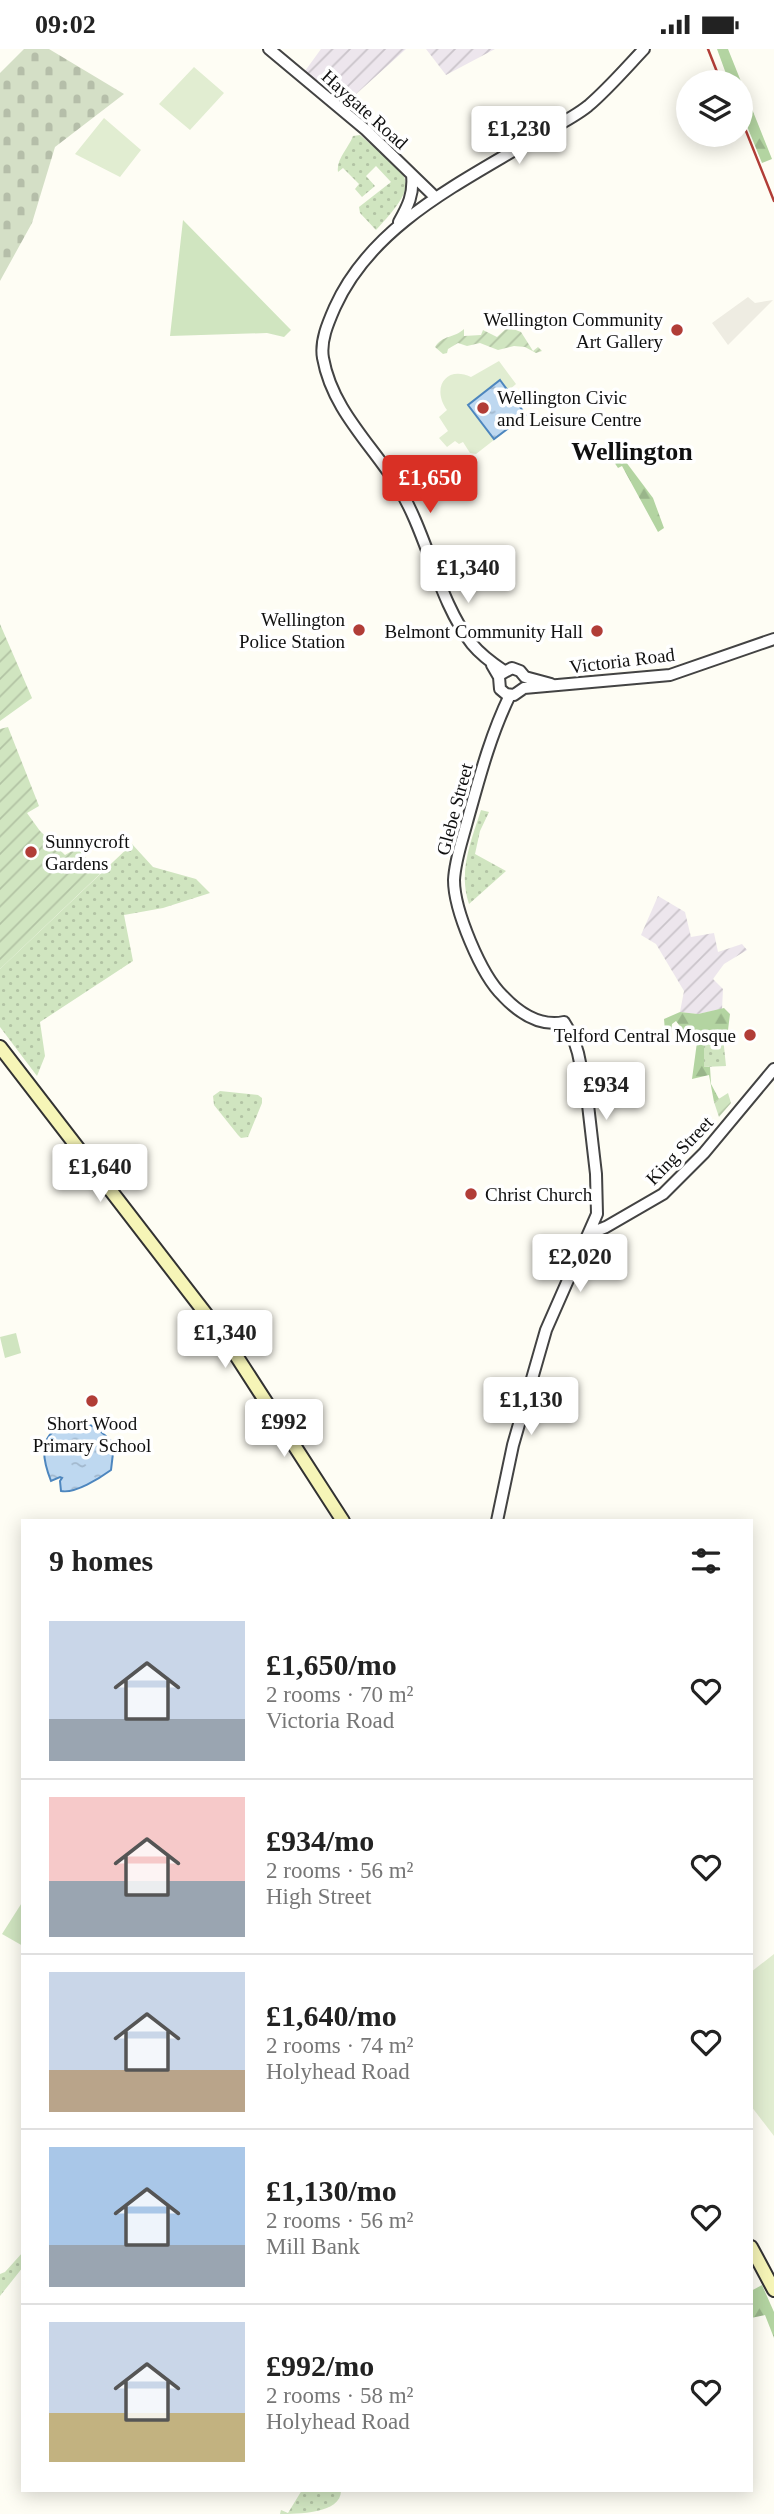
<!DOCTYPE html>
<html lang="en">
<head>
<meta charset="utf-8">
<style>
  body { margin:0; font-family:Georgia,serif; background:#f6f6f6; color:#222; height:100vh; display:flex; flex-direction:column; font-size:26px; white-space:nowrap }
  * { box-sizing:border-box; margin:0 }
  p { font-size:23px; color:#767676 }
  .icon { flex:none; width:38px; height:38px; fill:none; stroke:currentColor; stroke-width:2; stroke-linecap:round; stroke-linejoin:round }
  .map { position:relative; flex:1; overflow:hidden }
  .panel { position:absolute; left:21px; top:1470px; width:732px; height:973px; display:flex; flex-direction:column; background:#fff; border-radius:0px; box-shadow:0 4px 18px #0003 }
  .panel>* { flex:none }
  .controls { position:absolute; left:676px; top:21px; display:grid; gap:14px }
  .controls a { display:grid; place-items:center; width:77px; height:77px; border-radius:50%; background:#fff; box-shadow:0 4px 18px #0003; font-size:35px }
  .price { position:absolute; translate:-50% -60px; padding:0 16px; border-radius:7px; background:#fff; color:#222; font-size:23px; line-height:46px; filter:drop-shadow(0 2px 4px #0008) }
  .price::after { content:''; position:absolute; left:50%; top:42px; width:21px; height:16px; margin-left:-10px; background:inherit; clip-path:polygon(0 0,100% 0,50% 100%) }
  .price.active { background:#d93025; color:#fff }
  ul { padding:0; list-style:none }
  li { display:flex; align-items:center; gap:21px; height:175px; padding:0 28px }
  li+li { border-top:2px solid #e0e0e0 }
  li span { display:grid; place-items:center; flex:none; width:196px; height:140px; border-radius:0px; color:#555 }
  li>.icon { margin-inline-start:auto }
  span .icon { width:84px; height:84px; fill:#fffc; stroke-width:1 }
  li b { font-size:30px }
  h2 { display:flex; justify-content:space-between; align-items:center; height:84px; padding:0 28px; font-size:30px }
  .status { display:flex; justify-content:space-between; align-items:center; height:49px; padding:0 35px; background:#fff; direction:ltr }
  .status svg { height:19px; fill:currentColor }
  .map>svg:first-child { display:block }
  .industrial { fill:url(#industrial-furrows) }
  .grass { fill:url(#grass-dots) }
  .forest { fill:url(#forest-firs) }
  .cemetery { fill:url(#cemetery-stones) }
  .park { fill:#d0e5c0 }
  .garden { fill:url(#garden-furrows) }
  .pitch { fill:#e1edd1 }
  .plaza { fill:#eeece2 }
  .water { fill:url(#water-ripples); stroke:#4d86be; stroke-width:2 }
  .lines { fill:none; stroke-linecap:round; stroke-linejoin:round }
  .tertiary-casing { stroke:#434343; stroke-width:14 }
  .secondary-casing { stroke:#323232; stroke-width:16 }
  .tertiary { stroke:#fff; stroke-width:10 }
  .secondary { stroke:#f6f5b7; stroke-width:12 }
  .rail { stroke:#b13d37; stroke-width:2.5 }
  .poi-dot { fill:#b13d37; stroke:#fff; stroke-width:2.5 }
  .labels { text-anchor:middle; stroke-width:7; stroke-linejoin:round; paint-order:stroke }
  .street-label { font-size:19px; fill:#101010; stroke:#fff }
  .poi-label { font-size:19px; fill:#101010; stroke:#fff; text-anchor:end }
  .district-label { font-size:26px; font-weight:bold; fill:#101010; stroke:#fff }
</style>
</head>
<body>
<div class="status"><b>09:02</b><svg viewBox="0 0 49 12"><path d="M0 12V9h3v3zM5 12V6h3v6zM10 12V3h3v9zM15 12V0h3v12zM26 1h20v11H26zM47 4h2v5h-2z"/></svg></div>
<div class="map">
<svg width="774" height="2465" viewBox="0 0 774 2465">
  <defs>
    <pattern id="industrial-furrows" width="10" height="10" patternUnits="userSpaceOnUse" patternTransform="scale(1.75)"><rect width="10" height="10" fill="#ede6ed"/><path d="M-1 1l2-2M0 10L10 0M9 11l2-2" fill="none" stroke="#cac4ca"/></pattern>
    <pattern id="grass-dots" width="8" height="8" patternUnits="userSpaceOnUse" patternTransform="scale(1.75)"><rect width="8" height="8" fill="#d0e5c0"/><path d="M2 2h.1M6 6h.1" fill="none" stroke="#b2c3a4" stroke-width="1.8" stroke-linecap="round"/></pattern>
    <pattern id="forest-firs" width="22" height="20" patternUnits="userSpaceOnUse" patternTransform="scale(1.75)"><rect width="22" height="20" fill="#b3d4a1"/><path d="M5 1l3.5 6h-7zM16 11l3.5 6h-7z" fill="#99b58a"/></pattern>
    <pattern id="cemetery-stones" width="16" height="16" patternUnits="userSpaceOnUse" patternTransform="scale(1.75)"><rect width="16" height="16" fill="#d4dfc6"/><path d="M2 7V4a2 2 0 0 1 4 0v3zM10 15v-3a2 2 0 0 1 4 0v3z" fill="#b5bea9"/></pattern>
    <pattern id="garden-furrows" width="10" height="10" patternUnits="userSpaceOnUse" patternTransform="scale(1.75)"><rect width="10" height="10" fill="#d0e5c0"/><path d="M-1 1l2-2M0 10L10 0M9 11l2-2" fill="none" stroke="#b2c3a4"/></pattern>
    <pattern id="water-ripples" width="26" height="14" patternUnits="userSpaceOnUse" patternTransform="scale(1.75)"><rect width="26" height="14" fill="#bed8f0"/><path d="M2 4q2-2 4 0t4 0M15 11q2-2 4 0t4 0" fill="none" stroke="#a2b8cd"/></pattern>
  </defs>
  <rect width="100%" height="100%" fill="#fefdf4"/>
  <!-- industrial -->
  <path class="industrial" d="M321,0H406L344,56L305,22Z
    M426,0H495L446,26Z
    M658,847L685,863L691,888L714,884L718,903L742,895L747,901L724,915L713,930L723,940L722,960L698,965L680,963L684,942L656,895L641,886Z"/>
  <!-- grass -->
  <path class="grass" d="M360,86C408,129 426,127 376,181L360,164L359,158L391,133L376,117L366,127L375,137L362,148L355,140L359,135L343,119L338,123C336,110 348,100 353,87Z
    M481,761L489,763L480,782L475,805L506,822L469,855C458,823 471,792 481,761Z
    M132,795L153,818L196,830L210,844L163,859L124,866L133,912L40,973L45,1007L37,1027L0,978V920Z
    M703,986L723,988L726,1017L704,1018Z
    M220,1042L258,1046L262,1049V1054L248,1088L241,1089L238,1086L214,1056L213,1047Z
    M23,2203V2218L0,2247V2225L5,2223Z
    M302,2441H341C342,2465 297,2465 280,2465L281,2461L288,2464Z"/>
  <!-- forest -->
  <path class="forest" d="M717,0H728L772,110L762,114L740,60V33H729Z
    M611,393L653,449L664,479L658,483L622,417L618,419L614,413L617,411L607,397Z
    M724,959L730,965L727,989L704,986V1018H710L711,1035L719,1050L714,1053L709,1026L692,1030L698,986L688,988L676,972L672,975L671,984L665,982L664,970L680,963L698,965Z
    M762,2236L774,2263V2289L765,2266L751,2269V2242Z"/>
  <!-- cemetery -->
  <path class="cemetery" d="M24,0H49L124,45L55,98L32,174L0,232V24Z"/>
  <!-- park -->
  <path class="park" d="M183,171L291,281L284,288L267,284L170,287Z
    M16,1284L21,1304L5,1309L0,1288Z
    M23,1852V1897L2,1885Z"/>
  <!-- garden -->
  <path class="garden" d="M508,278L521,283L533,302L538,298L542,302L536,304L525,298L514,297L498,301L480,294L467,297L458,294L448,300L447,304L443,305L435,298C442,286 455,289 464,280V287L481,286L483,281L497,288Z
    M0,575L32,649L0,672Z
    M8,678L39,757L27,764L40,782L65,806L77,799L100,825L0,920V680Z
    M728,1044L731,1054L719,1068L714,1053Z"/>
  <!-- pitch -->
  <path class="pitch" d="M194,18L224,44L190,81L159,55Z
    M104,69L141,101L120,128L75,105Z
    M499,312L516,335L508,342L526,366L476,405L470,404L463,393L459,395L455,392L447,398L439,389L448,382L439,368L447,361C431,339 446,316 471,328Z
    M774,1905V2087L751,2057V1923Z"/>
  <!-- plaza -->
  <path class="plaza" d="M748,248L755,254L773,251L728,296L712,274Z"/>
  <!-- water -->
  <path class="water" d="M500,331L526,366L494,390L468,356Z
    M75,1372L96,1378L110,1391L105,1396L113,1404L111,1421C100,1429 75,1445 61,1442L60,1432L62,1429L60,1428L51,1432C39,1402 40,1381 75,1372Z"/>
  <g class="lines">
    <defs>
      <path id="tertiary" d="M269,0L366,81L435,148
        M399,173C408,157 414,145 412,126
        M492,616L499,628L500,640L506,645L514,646L524,639L670,626L774,590
        M504,622C492,614 481,606 472,595C438,552 427,483 397,436C371,395 332,360 323,309C320,292 328,274 335,258C373,174 463,133 538,87C554,78 573,69 588,57C608,40 626,19 644,0
        M501,625L512,619L520,622L525,628L551,635
        M591,1181L596,1182L606,1178L663,1145L704,1104L774,1020
        M497,1472L513,1396L546,1281L597,1165L596,1125L587,1047L578,1004L573,988L564,973C539,978 519,964 503,947C481,926 454,861 454,831C455,811 462,792 467,773C479,730 490,687 510,646"/>
      <path id="secondary" d="M0,998L226,1291L343,1472
        M751,2198L774,2241"/>
    </defs>
    <!-- tertiary casing -->
    <use href="#tertiary" class="tertiary-casing"/>
    <!-- secondary casing -->
    <use href="#secondary" class="secondary-casing"/>
    <!-- tertiary -->
    <use href="#tertiary" class="tertiary"/>
    <!-- secondary -->
    <use href="#secondary" class="secondary"/>
    <!-- rail -->
    <path class="rail" d="M708,0L721,33
      M740,67L774,152"/>
  </g>
  <!-- markers -->
  <g class="poi-dot">
    <circle cx="677" cy="281" r="7"/>
    <circle cx="483" cy="359" r="7"/>
    <circle cx="359" cy="581" r="7"/>
    <circle cx="597" cy="582" r="7"/>
    <circle cx="31" cy="803" r="7"/>
    <circle cx="750" cy="986" r="7"/>
    <circle cx="471" cy="1145" r="7"/>
    <circle cx="92" cy="1352" r="7"/>
  </g>
  <g class="labels">
    <!-- street labels -->
    <g class="street-label">
      <text transform="translate(365 60) rotate(42)" y="7">Haygate Road</text>
      <text transform="translate(622 611) rotate(-7)" y="7">Victoria Road</text>
      <text transform="translate(454 760) rotate(-75)" y="7">Glebe Street</text>
      <text transform="translate(679 1101) rotate(-46)" y="7">King Street</text>
    </g>
    <!-- poi labels -->
    <g class="poi-label">
      <text x="663" y="277">Wellington Community<tspan x="663" dy="22">Art Gallery</tspan></text>
      <text x="497" y="355" text-anchor="start">Wellington Civic<tspan x="497" dy="22">and Leisure Centre</tspan></text>
      <text x="345" y="577">Wellington<tspan x="345" dy="22">Police Station</tspan></text>
      <text x="583" y="589">Belmont Community Hall</text>
      <text x="45" y="799" text-anchor="start">Sunnycroft<tspan x="45" dy="22">Gardens</tspan></text>
      <text x="736" y="993">Telford Central Mosque</text>
      <text x="485" y="1152" text-anchor="start">Christ Church</text>
      <text x="92" y="1381" text-anchor="middle">Short Wood<tspan x="92" dy="22">Primary School</tspan></text>
    </g>
    <!-- district labels -->
    <g class="district-label">
      <text x="632" y="411">Wellington</text>
    </g>
  </g>
</svg>
<div class="controls">
<a><svg class="icon" aria-label="layers" viewBox="0 0 24 24"><path d="M12 4l9 5-9 5-9-5zM3 14l9 5 9-5"/></svg></a>
</div>
<b class="price" style="left:519px;top:117px">£1,230</b>
<b class="price active" style="left:430px;top:466px">£1,650</b>
<b class="price" style="left:468px;top:556px">£1,340</b>
<b class="price" style="left:606px;top:1073px">£934</b>
<b class="price" style="left:100px;top:1155px">£1,640</b>
<b class="price" style="left:580px;top:1245px">£2,020</b>
<b class="price" style="left:225px;top:1321px">£1,340</b>
<b class="price" style="left:531px;top:1388px">£1,130</b>
<b class="price" style="left:284px;top:1410px">£992</b>
<section class="panel">
<h2>9 homes<svg class="icon" aria-label="filters" viewBox="0 0 24 24"><path d="M4 7h16M4 17h16"/><circle cx="9" cy="7" r="2"/><circle cx="15" cy="17" r="2"/></svg></h2>
<ul>
<li><span style="background:linear-gradient(#c9d6e8 70%,#9aa5b1 0)"><svg class="icon" aria-label="home" viewBox="0 0 24 24"><path d="M3 11l9-7 9 7M6 9v11h12V9"/></svg></span><div><b>£1,650/mo</b><p>2 rooms · 70 m²</p><p>Victoria Road</p></div><svg class="icon" aria-label="heart" viewBox="0 0 24 24"><path d="M12 20l-8-8c-3-5 5-10 8-4 3-6 11-1 8 4z"/></svg></li>
<li><span style="background:linear-gradient(#f6c9c9 60%,#9aa5b1 0)"><svg class="icon" aria-label="home" viewBox="0 0 24 24"><path d="M3 11l9-7 9 7M6 9v11h12V9"/></svg></span><div><b>£934/mo</b><p>2 rooms · 56 m²</p><p>High Street</p></div><svg class="icon" aria-label="heart" viewBox="0 0 24 24"><path d="M12 20l-8-8c-3-5 5-10 8-4 3-6 11-1 8 4z"/></svg></li>
<li><span style="background:linear-gradient(#c9d6e8 70%,#b9a48a 0)"><svg class="icon" aria-label="home" viewBox="0 0 24 24"><path d="M3 11l9-7 9 7M6 9v11h12V9"/></svg></span><div><b>£1,640/mo</b><p>2 rooms · 74 m²</p><p>Holyhead Road</p></div><svg class="icon" aria-label="heart" viewBox="0 0 24 24"><path d="M12 20l-8-8c-3-5 5-10 8-4 3-6 11-1 8 4z"/></svg></li>
<li><span style="background:linear-gradient(#a9c7e8 70%,#9aa5b1 0)"><svg class="icon" aria-label="home" viewBox="0 0 24 24"><path d="M3 11l9-7 9 7M6 9v11h12V9"/></svg></span><div><b>£1,130/mo</b><p>2 rooms · 56 m²</p><p>Mill Bank</p></div><svg class="icon" aria-label="heart" viewBox="0 0 24 24"><path d="M12 20l-8-8c-3-5 5-10 8-4 3-6 11-1 8 4z"/></svg></li>
<li><span style="background:linear-gradient(#c9d6e8 65%,#c2b280 0)"><svg class="icon" aria-label="home" viewBox="0 0 24 24"><path d="M3 11l9-7 9 7M6 9v11h12V9"/></svg></span><div><b>£992/mo</b><p>2 rooms · 58 m²</p><p>Holyhead Road</p></div><svg class="icon" aria-label="heart" viewBox="0 0 24 24"><path d="M12 20l-8-8c-3-5 5-10 8-4 3-6 11-1 8 4z"/></svg></li>
</ul>
</section>
</div>
</body>
</html>
